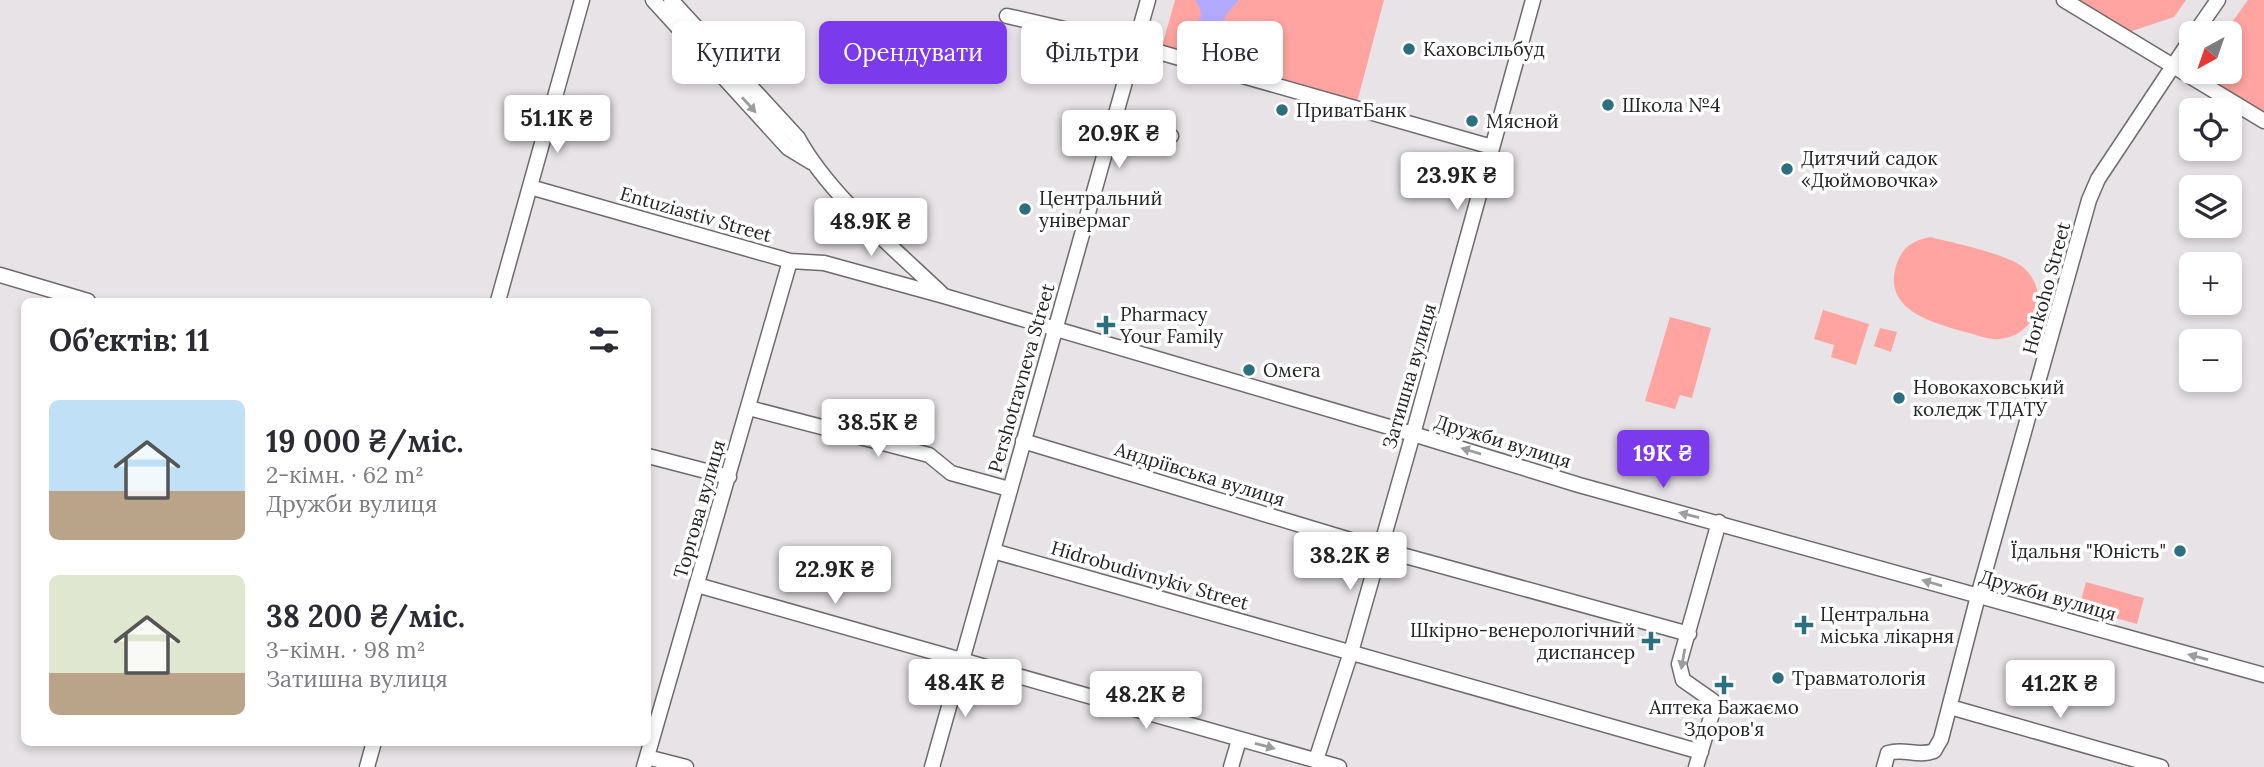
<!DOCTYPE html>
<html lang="uk">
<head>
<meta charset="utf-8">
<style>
  body { margin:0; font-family:Lora,serif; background:#f7f7f7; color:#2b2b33; height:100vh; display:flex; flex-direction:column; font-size:26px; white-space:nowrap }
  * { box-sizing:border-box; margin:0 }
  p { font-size:23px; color:#7c7c81 }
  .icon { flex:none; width:38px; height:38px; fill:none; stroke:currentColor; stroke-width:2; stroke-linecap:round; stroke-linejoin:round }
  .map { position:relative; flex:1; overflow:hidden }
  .details { position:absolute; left:21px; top:298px; width:630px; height:448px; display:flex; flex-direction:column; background:#fff; border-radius:10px; box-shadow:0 4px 10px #0003 }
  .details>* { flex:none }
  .guide { position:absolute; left:672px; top:21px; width:665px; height:63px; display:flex; gap:14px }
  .needle { width:46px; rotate:220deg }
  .controls { position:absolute; left:2179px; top:21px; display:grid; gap:14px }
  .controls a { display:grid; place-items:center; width:63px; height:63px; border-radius:10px; background:#fff; box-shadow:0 4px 10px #0003; font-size:35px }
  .price { position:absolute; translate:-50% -60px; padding:0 16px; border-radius:7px; background:#fff; color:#222; font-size:23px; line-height:46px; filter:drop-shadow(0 2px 4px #0008) }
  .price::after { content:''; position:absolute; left:50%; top:42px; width:21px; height:16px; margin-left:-10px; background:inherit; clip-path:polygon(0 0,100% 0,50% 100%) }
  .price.active { background:#7c3aed; color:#fff }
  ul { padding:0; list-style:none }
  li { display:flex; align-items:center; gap:21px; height:175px; padding:0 28px }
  li span { display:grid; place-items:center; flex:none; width:196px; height:140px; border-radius:10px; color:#555 }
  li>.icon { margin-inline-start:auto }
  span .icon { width:84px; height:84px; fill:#fffc; stroke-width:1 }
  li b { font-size:30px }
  h2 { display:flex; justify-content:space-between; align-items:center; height:84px; padding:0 28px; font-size:30px }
  .tag { padding:0 24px; border-radius:10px; background:#fff; box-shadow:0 4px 10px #0003; font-size:24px; line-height:63px }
  .tag.active { background:#7c3aed; color:#fff }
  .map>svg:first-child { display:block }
  .green { fill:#ffa4a0 }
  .water { fill:#b2aaff }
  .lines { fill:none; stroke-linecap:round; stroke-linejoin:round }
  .minor-casing { stroke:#6e6a6d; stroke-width:17 }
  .minor { stroke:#fff; stroke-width:14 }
  .oneway { fill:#9d9c9d }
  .poi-dot { fill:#2c7080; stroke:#fff; stroke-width:2.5 }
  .labels { text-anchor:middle; stroke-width:7; stroke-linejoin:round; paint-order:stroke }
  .poi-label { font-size:19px; fill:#252425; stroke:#fff; text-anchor:start }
  .street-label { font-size:19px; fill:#252425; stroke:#fff }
</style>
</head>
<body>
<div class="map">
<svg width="2264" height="767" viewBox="0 0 2264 767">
  <rect width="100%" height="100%" fill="#e7e3e6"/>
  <!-- green -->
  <path class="green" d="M1175,0H1384L1356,106L1161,50Z
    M2076,0H2186L2174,17L2129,32Z
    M2248,0H2264V113L2215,83V72H2230V33H2224Z
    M1930,237C1953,243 2010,254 2025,269C2057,301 2025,350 1983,337C1949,326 1881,317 1896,266C1902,247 1912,241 1930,237Z
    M1823,310L1869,324L1856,365L1831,357L1834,345L1814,339Z
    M1670,317L1711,328L1692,398L1680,395L1675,409L1645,401Z
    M1880,328L1897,332L1891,352L1874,346Z
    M2086,582L2144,598L2137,624L2079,608Z"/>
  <!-- water -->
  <path class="water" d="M1195,0H1239L1225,16L1223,32C1215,38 1198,40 1191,34L1189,29L1201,17L1200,8Z"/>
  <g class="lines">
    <defs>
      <path id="minor" d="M653,0L788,148L811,162
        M671,0L798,138C829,195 896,250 943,295
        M2064,0L2264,121
        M1007,16L1134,45L1492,147
        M2195,33L2218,0
        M1115,121L1171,136
        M530,187L790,261L824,263L944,296L1413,434L1579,485L2264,675
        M0,275L88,301
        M498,301L582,0
        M749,408L929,455L951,473L1009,489
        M1023,441L1380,549L1689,634
        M648,456L729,477
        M993,551L1701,752
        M697,585L1339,767
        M1950,707L2161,767
        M647,757L686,767
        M1316,760L1351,652L1413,434L1533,0
        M367,767L374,742
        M644,767L790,261
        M932,767L1148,0
        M1231,767L1239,740
        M1696,767L1712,714L1713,701L1683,680L1679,664L1719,522
        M1884,767L1888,753C1904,748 1918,757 1934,751L1941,739L1978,596L2089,200L2098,179L2191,39"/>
    </defs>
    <!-- minor casing -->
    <use href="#minor" class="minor-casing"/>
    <!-- minor -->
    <use href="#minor" class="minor"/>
  </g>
  <!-- one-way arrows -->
  <defs><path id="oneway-solid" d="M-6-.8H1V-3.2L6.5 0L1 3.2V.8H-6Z" transform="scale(1.75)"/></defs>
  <g class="oneway">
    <use href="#oneway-solid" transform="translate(749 105) rotate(48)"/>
    <use href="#oneway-solid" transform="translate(1471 451) rotate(-163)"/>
    <use href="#oneway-solid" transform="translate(1689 515) rotate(-166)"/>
    <use href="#oneway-solid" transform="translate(1932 583) rotate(-164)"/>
    <use href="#oneway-solid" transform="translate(2198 657) rotate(-165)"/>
    <use href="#oneway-solid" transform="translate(1683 659) rotate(100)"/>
    <use href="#oneway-solid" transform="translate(1265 746) rotate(15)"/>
  </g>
  <!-- markers -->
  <g class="poi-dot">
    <circle cx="1409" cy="49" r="7"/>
    <circle cx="1608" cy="105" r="7"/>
    <circle cx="1282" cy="110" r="7"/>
    <circle cx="1472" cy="121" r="7"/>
    <circle cx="1787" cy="169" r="7"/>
    <circle cx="1025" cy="209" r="7"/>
    <path d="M1102.5 314.5h7v7h7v7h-7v7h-7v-7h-7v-7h7z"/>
    <circle cx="1249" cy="370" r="7"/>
    <circle cx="1899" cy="398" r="7"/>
    <circle cx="2180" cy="551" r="7"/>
    <path d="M1800.5 614.5h7v7h7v7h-7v7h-7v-7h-7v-7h7z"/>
    <path d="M1647.5 630.5h7v7h7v7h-7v7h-7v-7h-7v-7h7z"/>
    <circle cx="1778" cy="678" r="7"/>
    <path d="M1720.5 674.5h7v7h7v7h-7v7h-7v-7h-7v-7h7z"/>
  </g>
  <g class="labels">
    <!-- poi labels -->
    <g class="poi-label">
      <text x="1423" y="56">Каховсільбуд</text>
      <text x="1622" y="112">Школа №4</text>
      <text x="1296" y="117">ПриватБанк</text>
      <text x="1486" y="128">Мясной</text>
      <text x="1801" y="165">Дитячий садок<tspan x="1801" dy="22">«Дюймовочка»</tspan></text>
      <text x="1039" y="205">Центральний<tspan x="1039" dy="22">універмаг</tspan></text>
      <text x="1120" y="321">Pharmacy<tspan x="1120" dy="22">Your Family</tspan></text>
      <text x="1263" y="377">Омега</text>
      <text x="1913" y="394">Новокаховський<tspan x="1913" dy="22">коледж ТДАТУ</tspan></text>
      <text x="2166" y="558" text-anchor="end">Їдальня "Юність"</text>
      <text x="1820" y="621">Центральна<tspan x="1820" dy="22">міська лікарня</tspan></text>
      <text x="1635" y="637" text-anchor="end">Шкірно-венерологічний<tspan x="1635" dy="22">диспансер</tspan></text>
      <text x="1792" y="685">Травматологія</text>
      <text x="1724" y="714" text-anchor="middle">Аптека Бажаємо<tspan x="1724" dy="22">Здоров'я</tspan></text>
    </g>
    <!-- street labels -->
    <g class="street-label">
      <text transform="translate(696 214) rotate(16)" y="7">Entuziastiv Street</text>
      <text transform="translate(2046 288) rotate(-75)" y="7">Horkoho Street</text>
      <text transform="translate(1409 376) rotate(-74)" y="7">Затишна вулиця</text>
      <text transform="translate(1021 378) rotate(-74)" y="7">Pershotravneva Street</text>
      <text transform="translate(1503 441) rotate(17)" y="7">Дружби вулиця</text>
      <text transform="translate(1200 474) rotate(17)" y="7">Андріївська вулиця</text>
      <text transform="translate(699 509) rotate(-74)" y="7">Торгова вулиця</text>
      <text transform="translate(1150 575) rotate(16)" y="7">Hidrobudivnykiv Street</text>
      <text transform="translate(2048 595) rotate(16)" y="7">Дружби вулиця</text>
    </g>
  </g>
</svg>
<div class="controls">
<a><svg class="needle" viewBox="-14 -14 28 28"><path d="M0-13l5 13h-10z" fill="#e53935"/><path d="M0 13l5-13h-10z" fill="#7c7c81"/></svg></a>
<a><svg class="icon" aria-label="locate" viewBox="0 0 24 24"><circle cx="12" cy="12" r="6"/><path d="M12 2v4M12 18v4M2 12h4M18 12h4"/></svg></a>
<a><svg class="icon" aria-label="layers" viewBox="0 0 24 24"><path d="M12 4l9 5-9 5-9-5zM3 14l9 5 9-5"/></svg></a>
<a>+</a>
<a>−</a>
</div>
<b class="price" style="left:557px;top:155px">51.1K ₴</b>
<b class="price" style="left:1119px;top:170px">20.9K ₴</b>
<b class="price" style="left:1457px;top:212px">23.9K ₴</b>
<b class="price" style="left:871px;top:258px">48.9K ₴</b>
<b class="price" style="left:878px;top:459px">38.5K ₴</b>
<b class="price active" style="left:1663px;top:490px">19K ₴</b>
<b class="price" style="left:1350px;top:592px">38.2K ₴</b>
<b class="price" style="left:835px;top:606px">22.9K ₴</b>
<b class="price" style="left:965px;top:719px">48.4K ₴</b>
<b class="price" style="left:2060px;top:720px">41.2K ₴</b>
<b class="price" style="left:1146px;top:731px">48.2K ₴</b>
<div class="guide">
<a class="tag">Купити</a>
<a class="tag active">Орендувати</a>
<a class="tag">Фільтри</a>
<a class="tag">Нове</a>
</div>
<section class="details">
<h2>Об’єктів: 11<svg class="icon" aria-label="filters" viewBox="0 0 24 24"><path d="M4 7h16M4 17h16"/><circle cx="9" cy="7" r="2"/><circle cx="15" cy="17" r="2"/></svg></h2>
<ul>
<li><span style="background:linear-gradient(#bfe0f5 65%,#b9a48a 0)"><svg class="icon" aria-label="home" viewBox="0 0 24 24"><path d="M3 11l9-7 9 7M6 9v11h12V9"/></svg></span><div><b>19 000 ₴/міс.</b><p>2-кімн. · 62 m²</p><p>Дружби вулиця</p></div></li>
<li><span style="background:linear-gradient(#dfe7d0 70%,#b9a48a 0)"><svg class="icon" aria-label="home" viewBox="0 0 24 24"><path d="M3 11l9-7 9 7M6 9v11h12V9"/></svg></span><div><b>38 200 ₴/міс.</b><p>3-кімн. · 98 m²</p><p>Затишна вулиця</p></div></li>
</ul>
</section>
</div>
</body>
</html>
